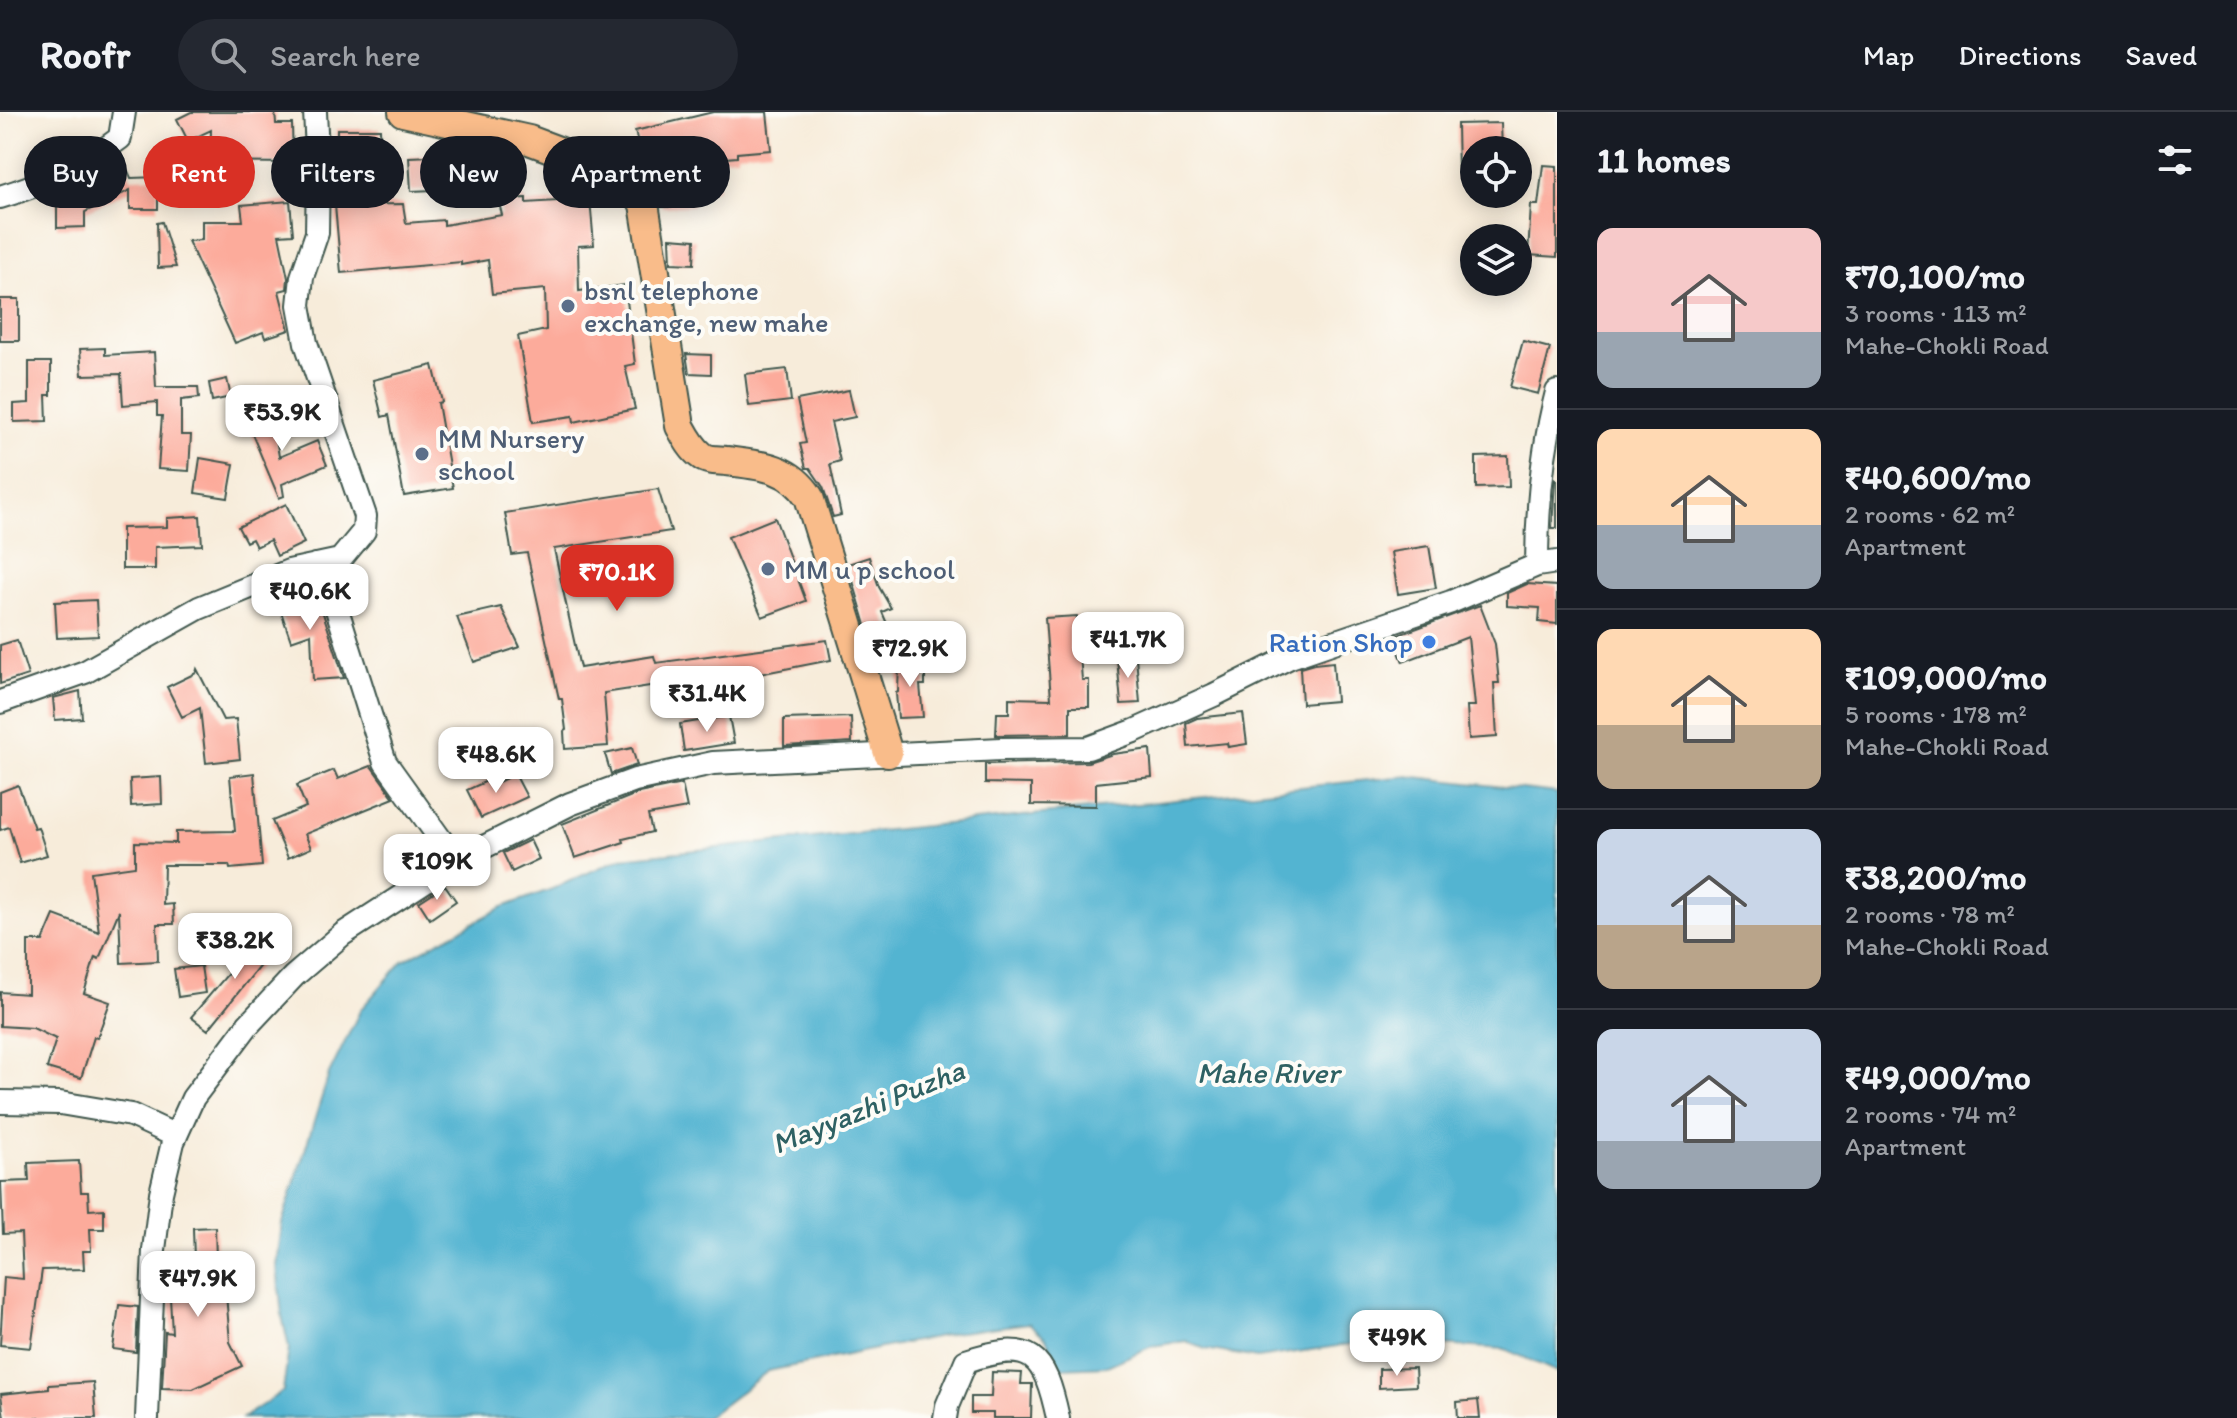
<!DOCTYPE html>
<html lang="en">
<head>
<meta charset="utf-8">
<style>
  body { margin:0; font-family:Itim,sans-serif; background:#242831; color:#f1f3f6; height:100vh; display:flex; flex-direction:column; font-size:30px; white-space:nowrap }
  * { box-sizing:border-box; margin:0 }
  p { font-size:26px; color:#9ea1a6 }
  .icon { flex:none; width:44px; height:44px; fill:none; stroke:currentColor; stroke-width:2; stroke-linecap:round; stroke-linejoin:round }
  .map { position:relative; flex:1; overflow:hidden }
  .drawer { display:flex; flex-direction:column; background:#171b24; width:680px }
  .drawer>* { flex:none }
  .hud { position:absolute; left:24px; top:24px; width:760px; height:72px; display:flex; gap:16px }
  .fabs { position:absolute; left:1460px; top:24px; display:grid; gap:16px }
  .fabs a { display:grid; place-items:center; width:72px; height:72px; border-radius:50%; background:#171b24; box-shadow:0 4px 20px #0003; font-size:40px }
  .price { position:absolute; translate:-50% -68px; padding:0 18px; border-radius:16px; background:#fff; color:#222; font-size:26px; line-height:52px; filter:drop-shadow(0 2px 4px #0008) }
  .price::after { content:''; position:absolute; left:50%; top:48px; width:24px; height:18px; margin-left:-12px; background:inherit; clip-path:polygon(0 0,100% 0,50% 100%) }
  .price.current { background:#d93025; color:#fff }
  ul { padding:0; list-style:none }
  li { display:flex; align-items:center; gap:24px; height:200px; padding:0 40px }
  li+li { border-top:2px solid #363941 }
  li span { display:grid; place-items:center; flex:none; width:224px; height:160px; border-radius:16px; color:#555 }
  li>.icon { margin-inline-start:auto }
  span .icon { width:96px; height:96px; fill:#fffc; stroke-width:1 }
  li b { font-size:34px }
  h2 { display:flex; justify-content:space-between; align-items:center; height:96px; padding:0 40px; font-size:34px }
  .chip { padding:0 28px; border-radius:36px; background:#171b24; box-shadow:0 4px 20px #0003; font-size:28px; line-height:72px }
  .chip.current { background:#d93025; color:#fff }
  header { display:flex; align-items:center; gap:48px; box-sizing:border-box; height:112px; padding:0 40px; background:#171b24; border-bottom:2px solid #363941 }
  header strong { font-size:38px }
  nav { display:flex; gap:44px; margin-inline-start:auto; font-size:28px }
  .search { width:560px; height:72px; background:#242831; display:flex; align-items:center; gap:20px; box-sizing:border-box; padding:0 28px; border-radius:44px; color:#9ea1a6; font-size:30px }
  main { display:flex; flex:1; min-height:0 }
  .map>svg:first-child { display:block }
  .water { fill:#52b4d1; stroke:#387882; stroke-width:2 }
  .building { fill:#fcab9b }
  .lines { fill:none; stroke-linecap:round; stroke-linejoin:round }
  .minor-casing { stroke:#3f574d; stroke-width:26 }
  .major-casing { stroke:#3f574d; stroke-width:32 }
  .minor { stroke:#fff; stroke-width:22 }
  .major { stroke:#f9bc8a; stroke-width:28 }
  .service-dot { fill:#5c6f8a; stroke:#fdfcf7; stroke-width:3 }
  .shop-dot { fill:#3f7fe0; stroke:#fdfcf7; stroke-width:3 }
  .labels { text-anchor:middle; stroke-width:8; stroke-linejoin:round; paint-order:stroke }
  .service-label { font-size:28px; fill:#4e5e75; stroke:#fdfcf7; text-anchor:start }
  .shop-label { font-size:28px; fill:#366cbe; stroke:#fdfcf7; text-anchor:end }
  .water-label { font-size:30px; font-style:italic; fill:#2e6163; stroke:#fdfcf7 }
</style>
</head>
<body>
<header>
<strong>Roofr</strong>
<div class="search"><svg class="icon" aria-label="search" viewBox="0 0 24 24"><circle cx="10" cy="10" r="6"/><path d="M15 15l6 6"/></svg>Search here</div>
<nav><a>Map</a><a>Directions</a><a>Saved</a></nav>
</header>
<main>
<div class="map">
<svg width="1557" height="1306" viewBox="0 0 1557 1306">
  <rect width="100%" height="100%" fill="#fdfcf7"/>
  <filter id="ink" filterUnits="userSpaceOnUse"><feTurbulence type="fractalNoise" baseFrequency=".0125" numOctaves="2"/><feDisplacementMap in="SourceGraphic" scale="16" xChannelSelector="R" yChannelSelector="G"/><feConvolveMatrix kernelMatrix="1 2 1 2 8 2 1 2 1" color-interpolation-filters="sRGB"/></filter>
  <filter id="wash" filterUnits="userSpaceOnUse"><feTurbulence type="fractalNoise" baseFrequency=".006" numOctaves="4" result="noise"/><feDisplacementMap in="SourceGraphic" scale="32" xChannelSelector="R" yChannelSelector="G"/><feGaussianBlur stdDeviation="1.8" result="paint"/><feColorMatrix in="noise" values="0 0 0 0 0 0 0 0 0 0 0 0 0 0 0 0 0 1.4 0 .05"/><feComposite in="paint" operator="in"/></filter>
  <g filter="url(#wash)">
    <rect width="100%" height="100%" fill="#f7ecda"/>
    <!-- water -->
    <path class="water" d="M1406,664L1557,681V1260L1505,1237L1371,1229L1257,1246L1205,1237L1186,1229L1152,1234L1107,1254L1061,1256L1046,1226L1029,1211L960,1220L768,1259L706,1306H243L283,1279L289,1236L282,1204L277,1154L282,1111L329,962L361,897L403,849L503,795L552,777L621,746Z"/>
    <g id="blocks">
      <!-- building -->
      <path class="building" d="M191,0H275L276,12H292L293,51L210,50L211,18L188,29L177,7Z
        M713,0H767L771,38L737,41V45L713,47L718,77L693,81V94L662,95L659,48L643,51L635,19Z
        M1501,11L1502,38H1474V61H1458L1457,12Z
        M337,17H380L381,56H337Z
        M121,43L131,66L158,65V97H130V78L85,100V115L57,116V87H68V79L90,78L84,66Z
        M457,43L458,77L411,79L409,45Z
        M1543,53L1557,54V145L1528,143L1531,93H1538Z
        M526,86V91L590,87L594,133L578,134L579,179L625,173L635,252L625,254L635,297L574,310L573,304L533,310L518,224L546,218L545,177L492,182L488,148L461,153V150L341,161L335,93L403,92L406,111L444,108V113L502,103L498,87Z
        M290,89L293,122L279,123L288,166L287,177L279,179L289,218L265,226L263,220L235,231L188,129L202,128V109H243L241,93Z
        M162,110L176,155L158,156L157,111Z
        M670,126L695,128L694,152L671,151Z
        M0,187H19V229H0Z
        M1523,229L1550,236L1538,282L1510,275Z
        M105,236V243L154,240L156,275H198L199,286L181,288V323H191L189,359L158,357L162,304H157V290L123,293L121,262L82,263L80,237Z
        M686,242L711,243V262L689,261Z
        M29,250H51V283H46L47,309L14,310V292L29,291Z
        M433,253L442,290L438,291L453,376L404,384L389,303L382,305L373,268Z
        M787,257L791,289L749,294L745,262Z
        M227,267L231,285L212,289L209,271Z
        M849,278L855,305L831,310L840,349L830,352L841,403L833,405L823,375L810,356H806L800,332L806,331L797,288Z
        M272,299L279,345L317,329L327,353L282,372L284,384L279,386L244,303Z
        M1508,344L1509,375L1476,376V345Z
        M200,346L234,352L228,386L195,381Z
        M1555,368H1557V416H1552Z
        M658,377L671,419L554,437L580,556L654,544L656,551L827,528L831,548L703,573L702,566L604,581L608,634L565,637L564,619L566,618L562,587H559L527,441L512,443L505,401Z
        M286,392L304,431L277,444L270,428L256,435L252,427L246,430L238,415Z
        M200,404L202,433L155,435V457H122V416L167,415V406Z
        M775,406L806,489L762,505L728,425Z
        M1429,434L1436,476L1398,482L1391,440Z
        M869,445L879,475L891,496L882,500L891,521L871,530L848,452Z
        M294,472L303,495L319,489L344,566L313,568L311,522L291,529L279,494L277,495L271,481Z
        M1527,472L1557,474V512L1539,510L1540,496L1507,494V481Z
        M96,488L98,524L57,526L55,490Z
        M1480,493L1495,532L1499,571H1494L1497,625L1469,627L1467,594H1475L1468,525L1403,550L1393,525Z
        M501,495L520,535L474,550L457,505Z
        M1077,504L1082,568H1089V595H1070V622L996,623L997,601H1009V586L1051,587L1045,506Z
        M17,528L28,563L0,572V533Z
        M1136,545L1140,591L1121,592L1117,546Z
        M899,549L925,550V573H920L923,605L898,606L896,581L898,580Z
        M1333,550L1336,589L1302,592L1300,556L1314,552Z
        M197,557L223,608L236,607L240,647L206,651L200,596L182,605L167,575L196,561Z
        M80,579L82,606L55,608L53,586Z
        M1243,601L1247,632L1228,635L1227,631L1188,635L1186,611L1197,606Z
        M729,604L734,631L684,639L680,612Z
        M851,605L852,630L784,634V607Z
        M632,636L637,653L611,662L605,642Z
        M1150,637L1152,665L1096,671V694L1031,693V672L985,671V652L1088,650L1113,642Z
        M371,654L394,686L305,722L311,736L288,746L272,709L306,695L297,673L334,658L338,667Z
        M254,661L262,754L230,757L229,753H164L163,793L173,792L174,812H157L158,849L121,851L119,799L99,847L95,845L84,881L110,890L97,926L94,925L81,966L47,956L56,927L33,916L0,914V880L28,882V829H43L54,803L99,820L91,760L135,754V730L176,731V720L235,719L230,664Z
        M515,662L527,685L481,706L467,678L491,667L494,672Z
        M161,665L162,692L131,694L130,667Z
        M682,672L687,696L648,703L652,720L623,727L624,730L575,746L562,712L639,681Z
        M18,673L34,716L38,715L47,743L20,751L9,715L0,718V680Z
        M530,728L539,747L512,760L503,741Z
        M445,773L456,789L430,807L419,790Z
        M266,817L279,830L208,918L191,905Z
        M201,854L205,881L178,885L174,857Z
        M79,1049L81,1080H88L89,1098L104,1097V1117H90L91,1139H83L84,1157L42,1158L31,1236L0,1233L4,1165L23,1167L21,1121L3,1122L1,1070L29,1069L28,1051Z
        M215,1115L216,1147L223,1146L230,1230L242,1254L193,1277L162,1276L165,1220L172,1221L168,1149L194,1147L193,1116Z
        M119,1193L138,1195L136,1240L113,1237Z
        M1415,1256L1416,1274L1379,1276V1257Z
        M992,1260L1022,1261L1021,1272H1032L1031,1306H993V1301H971V1285H991Z
        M93,1270L96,1306H4L1,1282L49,1277V1273Z
        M1478,1288L1480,1306H1458L1457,1290Z"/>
    </g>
  </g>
  <g filter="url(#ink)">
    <use href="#blocks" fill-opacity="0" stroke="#3f574d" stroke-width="2"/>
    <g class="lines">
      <defs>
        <path id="minor" d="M0,85C41,73 87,52 120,26L124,0
          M315,453L330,475L385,650L456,749
          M1537,453C1537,393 1542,338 1557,280
          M0,590L85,560L199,496L289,459L340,448L364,419L365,404L306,231L299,193L302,165L317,121L318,58L315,0
          M0,990L60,991L131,1003L176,1024
          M147,1306L154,1138L161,1081L173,1030L193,986L248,913L294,864L343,822L456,749L570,692L635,668L713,651L1001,637L1088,636L1134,619L1214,583L1290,545L1451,490L1537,453L1557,450
          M945,1306L947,1294L966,1249C1032,1227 1044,1242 1058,1306"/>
        <path id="major" d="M403,0L529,28L601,55L623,68L637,81L644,92L680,314C686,325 692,337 702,344C708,349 719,348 726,349C760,353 789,354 809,385L888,641"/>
      </defs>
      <!-- minor casing -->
      <use href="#minor" class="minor-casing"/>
      <!-- major casing -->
      <use href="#major" class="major-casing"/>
      <!-- minor -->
      <use href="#minor" class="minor"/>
      <!-- major -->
      <use href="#major" class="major"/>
    </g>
  </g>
  <!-- markers -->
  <g class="service-dot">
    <circle cx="568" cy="194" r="8"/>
    <circle cx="422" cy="342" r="8"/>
    <circle cx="768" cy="457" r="8"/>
  </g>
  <circle class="shop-dot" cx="1429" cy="530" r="8"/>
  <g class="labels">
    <!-- service labels -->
    <g class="service-label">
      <text x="584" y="188">bsnl telephone<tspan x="584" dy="32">exchange, new mahe</tspan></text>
      <text x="438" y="336">MM Nursery<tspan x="438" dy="32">school</tspan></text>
      <text x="784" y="467">MM u p school</text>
    </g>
    <!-- shop labels -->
    <g class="shop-label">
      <text x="1413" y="540">Ration Shop</text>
    </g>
    <!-- water labels -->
    <g class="water-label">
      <text x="1268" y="971">Mahe River</text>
      <text transform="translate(868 995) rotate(-22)" y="10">Mayyazhi Puzha</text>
    </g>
  </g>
</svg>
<div class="fabs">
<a><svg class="icon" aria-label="locate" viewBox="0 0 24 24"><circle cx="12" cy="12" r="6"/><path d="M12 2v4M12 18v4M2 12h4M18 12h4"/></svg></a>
<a><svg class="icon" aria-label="layers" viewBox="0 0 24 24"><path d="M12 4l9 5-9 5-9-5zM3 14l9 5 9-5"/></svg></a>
</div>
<b class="price" style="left:282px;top:341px">₹53.9K</b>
<b class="price current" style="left:617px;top:501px">₹70.1K</b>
<b class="price" style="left:310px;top:520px">₹40.6K</b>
<b class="price" style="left:1128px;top:568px">₹41.7K</b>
<b class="price" style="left:910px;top:577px">₹72.9K</b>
<b class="price" style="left:707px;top:622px">₹31.4K</b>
<b class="price" style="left:496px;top:683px">₹48.6K</b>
<b class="price" style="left:437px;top:790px">₹109K</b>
<b class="price" style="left:235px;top:869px">₹38.2K</b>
<b class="price" style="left:198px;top:1207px">₹47.9K</b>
<b class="price" style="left:1397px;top:1266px">₹49K</b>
<div class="hud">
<a class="chip">Buy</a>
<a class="chip current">Rent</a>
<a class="chip">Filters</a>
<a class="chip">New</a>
<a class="chip">Apartment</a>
</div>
</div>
<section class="drawer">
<h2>11 homes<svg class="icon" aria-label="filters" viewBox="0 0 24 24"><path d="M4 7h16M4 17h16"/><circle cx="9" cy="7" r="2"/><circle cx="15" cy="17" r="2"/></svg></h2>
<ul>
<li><span style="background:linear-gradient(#f6c9c9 65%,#9aa5b1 0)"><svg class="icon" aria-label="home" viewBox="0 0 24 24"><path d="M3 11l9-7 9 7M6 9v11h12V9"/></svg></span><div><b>₹70,100/mo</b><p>3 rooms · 113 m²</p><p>Mahe-Chokli Road</p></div></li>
<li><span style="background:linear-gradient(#ffd9b3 60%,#9aa5b1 0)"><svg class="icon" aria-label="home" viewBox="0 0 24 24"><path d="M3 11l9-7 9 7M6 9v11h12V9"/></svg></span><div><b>₹40,600/mo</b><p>2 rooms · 62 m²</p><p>Apartment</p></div></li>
<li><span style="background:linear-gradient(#ffd9b3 60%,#b9a48a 0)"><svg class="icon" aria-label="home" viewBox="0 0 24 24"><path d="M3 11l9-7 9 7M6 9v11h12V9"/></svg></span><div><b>₹109,000/mo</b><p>5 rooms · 178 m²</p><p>Mahe-Chokli Road</p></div></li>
<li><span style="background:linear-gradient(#c9d6e8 60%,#b9a48a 0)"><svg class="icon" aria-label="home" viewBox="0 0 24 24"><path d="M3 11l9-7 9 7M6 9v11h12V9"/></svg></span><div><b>₹38,200/mo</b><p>2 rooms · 78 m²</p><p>Mahe-Chokli Road</p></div></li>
<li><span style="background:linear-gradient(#c9d6e8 70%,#9aa5b1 0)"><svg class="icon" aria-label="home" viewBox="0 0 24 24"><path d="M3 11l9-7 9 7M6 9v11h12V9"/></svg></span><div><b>₹49,000/mo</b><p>2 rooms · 74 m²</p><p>Apartment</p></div></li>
</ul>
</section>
</main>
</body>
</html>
